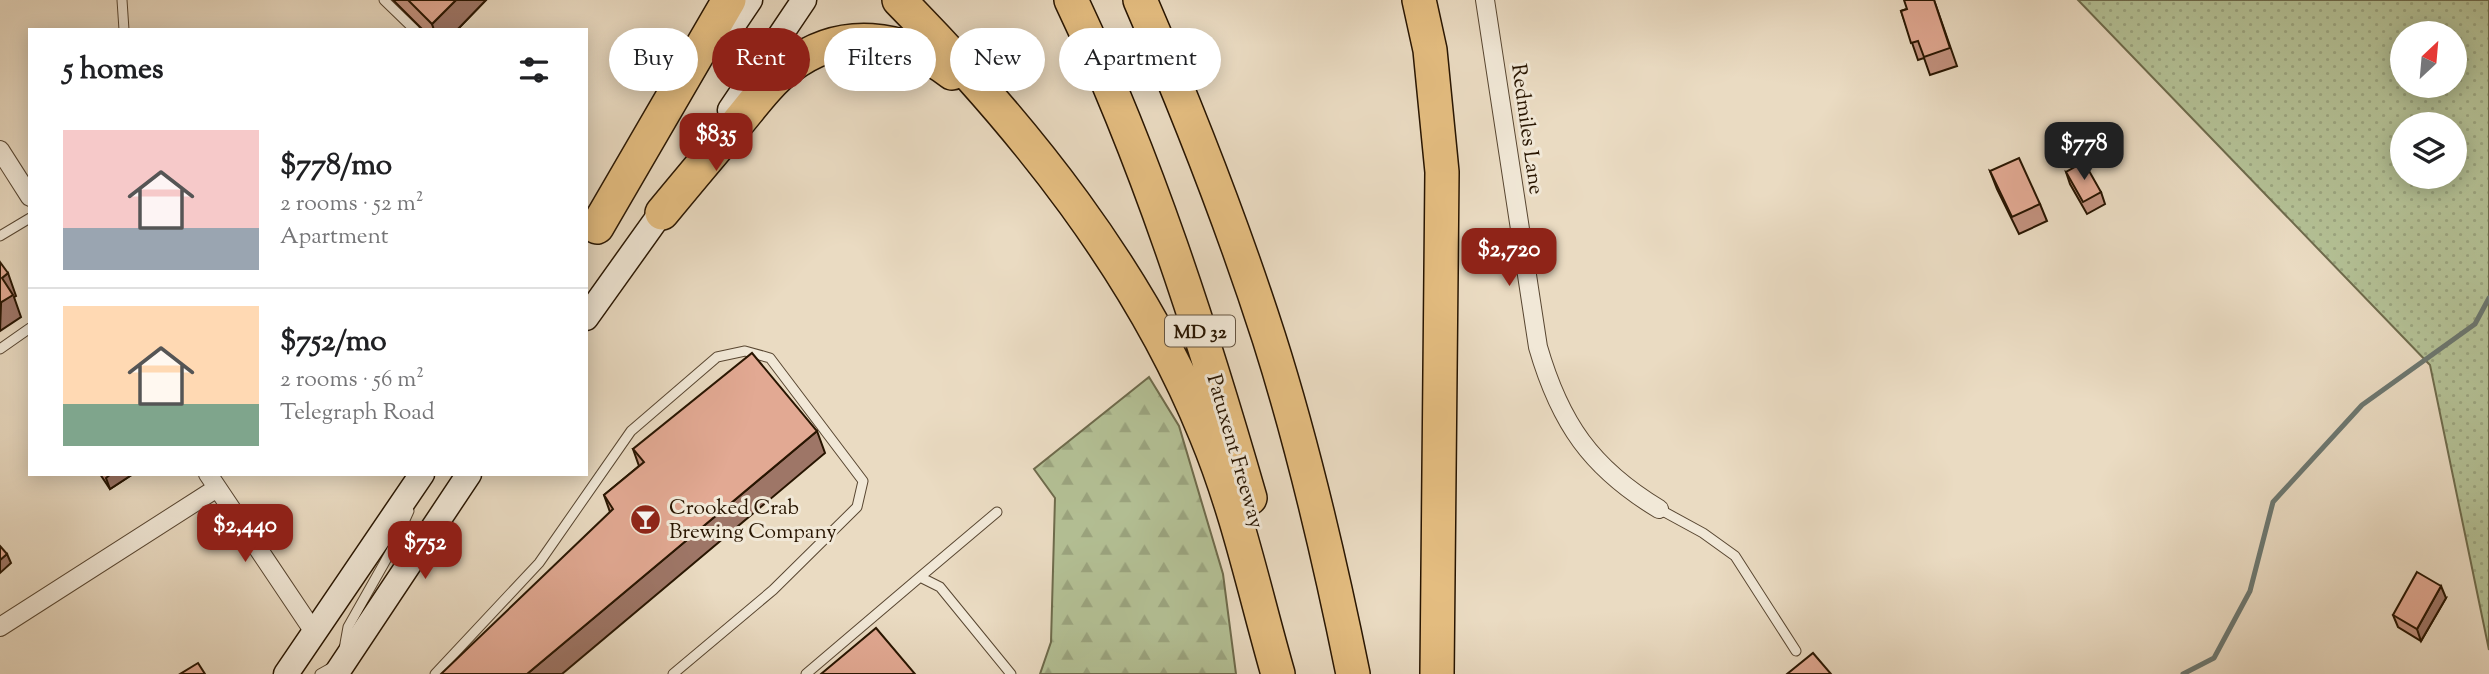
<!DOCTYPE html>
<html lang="en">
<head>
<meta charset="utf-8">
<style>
  body { margin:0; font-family:"Sorts Mill Goudy",serif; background:#f2f2f2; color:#202124; height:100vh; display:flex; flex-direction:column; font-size:26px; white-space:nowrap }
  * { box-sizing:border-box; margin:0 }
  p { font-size:23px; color:#757577 }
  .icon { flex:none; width:38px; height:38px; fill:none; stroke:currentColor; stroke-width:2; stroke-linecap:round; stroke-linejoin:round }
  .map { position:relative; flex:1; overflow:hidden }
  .drawer { position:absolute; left:28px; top:28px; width:560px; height:448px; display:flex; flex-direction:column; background:#fff; border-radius:0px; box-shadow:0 4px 18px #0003 }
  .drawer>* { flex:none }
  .guide { position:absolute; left:609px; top:28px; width:665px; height:63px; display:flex; gap:14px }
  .needle { width:46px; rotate:26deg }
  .buttons { position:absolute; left:2390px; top:21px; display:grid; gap:14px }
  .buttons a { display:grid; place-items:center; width:77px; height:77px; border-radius:50%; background:#fff; box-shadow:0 4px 18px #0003; font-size:35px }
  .price { position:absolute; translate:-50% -60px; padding:0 16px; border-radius:14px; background:#8f2418; color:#fff; font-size:23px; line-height:46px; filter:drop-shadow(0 2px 4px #0008) }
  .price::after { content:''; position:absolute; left:50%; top:42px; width:21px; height:16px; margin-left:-10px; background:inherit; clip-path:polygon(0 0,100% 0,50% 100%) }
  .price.current { background:#222; color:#fff }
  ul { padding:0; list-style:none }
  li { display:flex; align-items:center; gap:21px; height:175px; padding:0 35px }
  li+li { border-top:2px solid #e0e0e0 }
  li span { display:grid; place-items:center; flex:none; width:196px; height:140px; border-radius:0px; color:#555 }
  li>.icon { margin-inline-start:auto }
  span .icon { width:84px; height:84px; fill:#fffc; stroke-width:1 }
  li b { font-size:30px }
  h2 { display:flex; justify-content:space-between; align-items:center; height:84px; padding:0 35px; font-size:30px }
  .pill { padding:0 24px; border-radius:32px; background:#fff; box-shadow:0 4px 18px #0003; font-size:24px; line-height:63px }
  .pill.current { background:#8f2418; color:#fff }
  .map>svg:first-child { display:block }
  .green { fill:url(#green-dots); stroke:#6e6b4c; stroke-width:2; fill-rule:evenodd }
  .forest { fill:url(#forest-firs); stroke:#6e6b4c; stroke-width:2 }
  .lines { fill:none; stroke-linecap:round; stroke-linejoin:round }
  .stream { stroke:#6c7770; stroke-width:5 }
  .lane-casing { stroke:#584631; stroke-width:11 }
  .street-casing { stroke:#584631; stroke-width:20 }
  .secondary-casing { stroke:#281501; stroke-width:27 }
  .highway-casing { stroke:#281501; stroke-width:36 }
  .lane { stroke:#f1e8d7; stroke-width:9 }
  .street { stroke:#f1e8d7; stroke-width:18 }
  .secondary { stroke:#f1e8d7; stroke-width:24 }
  .highway { stroke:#e5be81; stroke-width:33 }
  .wall { fill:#c2917e; stroke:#281501; stroke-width:2 }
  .shaded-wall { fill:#9e7667; stroke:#281501; stroke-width:2 }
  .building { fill:#e2a993; stroke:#281501; stroke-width:2 }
  .labels { text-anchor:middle; stroke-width:6; stroke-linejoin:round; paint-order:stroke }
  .shield { fill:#f1e8d7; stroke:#645441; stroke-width:2 }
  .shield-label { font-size:19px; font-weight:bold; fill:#281501 }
  .street-label { font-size:21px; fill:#281501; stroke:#f1e8d7 }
  .poi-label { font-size:21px; fill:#281501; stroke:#f1e8d7; text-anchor:start }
</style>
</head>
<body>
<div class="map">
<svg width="2489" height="674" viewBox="0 0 2489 674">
  <defs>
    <pattern id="green-dots" width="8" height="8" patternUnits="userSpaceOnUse" patternTransform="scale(1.75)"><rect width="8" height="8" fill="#b4c196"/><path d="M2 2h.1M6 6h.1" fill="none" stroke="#9ba580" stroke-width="1.8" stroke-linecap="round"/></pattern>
    <pattern id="forest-firs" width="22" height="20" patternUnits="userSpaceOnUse" patternTransform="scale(1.75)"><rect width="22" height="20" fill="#b4c196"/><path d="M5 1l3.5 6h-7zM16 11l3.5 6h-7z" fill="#9ba580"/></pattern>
  </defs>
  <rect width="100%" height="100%" fill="#eadbc2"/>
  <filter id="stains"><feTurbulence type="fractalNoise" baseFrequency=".00286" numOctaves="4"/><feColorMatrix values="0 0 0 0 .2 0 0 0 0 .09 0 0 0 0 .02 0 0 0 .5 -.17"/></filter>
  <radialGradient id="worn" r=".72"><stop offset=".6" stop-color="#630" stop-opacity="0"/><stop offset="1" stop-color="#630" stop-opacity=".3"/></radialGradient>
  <!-- green -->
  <path class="green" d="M2078,0H2489V650L2430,365ZM2403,33H2455V86H2403ZM2403,124H2455V177H2403Z"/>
  <!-- forest -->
  <path class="forest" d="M1149,377L1179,426L1223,574L1236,674H1040L1051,642L1055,498L1034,469Z"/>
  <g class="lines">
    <!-- stream -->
    <path class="stream" d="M2183,674L2214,658L2250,591L2273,502L2362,405L2475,324L2489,298"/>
    <defs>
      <path id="lane" d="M122,0L124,30
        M384,0L415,30
        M0,236L30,218
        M0,349L30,328
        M1659,509L1703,533L1735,556L1796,651
        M920,577L997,512
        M344,649L348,627L391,551L409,511
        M320,674L336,665
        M435,674L539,563L631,431L717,357L745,351L770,358L863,481L857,507L773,590L673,674
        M806,674L920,577L940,587L1011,674"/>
      <path id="street" d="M1485,0L1538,347C1560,423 1591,468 1659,509
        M0,150L30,197
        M208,474L314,632
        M0,627L217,488"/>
      <path id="secondary" d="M719,46L750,0
        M730,110L804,0
        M586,318L671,199
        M286,674L422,474
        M336,674L469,474"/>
      <path id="highway" d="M899,0C1024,127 1139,270 1206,435C1238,512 1255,594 1278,674
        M1071,0C1147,160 1201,328 1250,498
        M1140,0C1188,111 1232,223 1269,338C1304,448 1330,561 1353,674
        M1419,0L1430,50L1442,172L1437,674
        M662,213C686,184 710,155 735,126C752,106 768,83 789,67C841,27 903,35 952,73
        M597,227L729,0"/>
    </defs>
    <!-- lane casing -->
    <use href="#lane" class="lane-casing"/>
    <!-- street casing -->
    <use href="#street" class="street-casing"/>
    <!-- secondary casing -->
    <use href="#secondary" class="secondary-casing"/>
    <!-- highway casing -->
    <use href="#highway" class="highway-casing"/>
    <!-- lane -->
    <use href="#lane" class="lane"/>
    <!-- street -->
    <use href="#street" class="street"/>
    <!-- secondary -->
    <use href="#secondary" class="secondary"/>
    <!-- highway -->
    <use href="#highway" class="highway"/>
  </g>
  <!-- wall -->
  <path class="wall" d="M393,0H486L457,30H423Z
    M1934,0L1957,66L1930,75L1924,58L1918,60L1901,11Z
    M1990,171L2040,204L2047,221L2019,234L1997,189Z
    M2066,172L2101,192L2105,204L2087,214L2070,184Z
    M633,449L825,453L610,512L604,495L639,466Z
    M100,474H133L110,489Z
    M2446,598L2421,641L2398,627L2393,615Z"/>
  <!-- shaded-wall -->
  <path class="shaded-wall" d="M456,0H486L457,30H434L432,24Z
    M8,273L16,296L14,297L21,317L0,331L2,278Z
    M817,431L825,453L562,674H527Z
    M111,474H133L110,489L106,478Z
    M7,554L11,563L0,573V560Z
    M2441,586L2446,598L2421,641L2417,629Z"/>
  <!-- building -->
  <path class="building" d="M408,0H456L432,24Z
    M1904,0H1934L1950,48L1924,57L1918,41L1911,43L1901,11L1907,9Z
    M2019,158L2040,204L2012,217L1990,171Z
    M2084,162L2101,192L2083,202L2066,172Z
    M0,262L8,273L2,278L13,295L0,303Z
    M752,353L817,431L527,674H441L613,509L604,495L644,462L633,449Z
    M0,546L7,554L0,560Z
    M2417,572L2441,586L2417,629L2393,615Z
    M876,628L915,674H821Z
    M1813,653L1831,674H1787Z
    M198,663L205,674H180Z"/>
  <!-- icons -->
  <defs>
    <symbol id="bar-disc" viewBox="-11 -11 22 22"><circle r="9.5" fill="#8f2418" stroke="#f1e8d7"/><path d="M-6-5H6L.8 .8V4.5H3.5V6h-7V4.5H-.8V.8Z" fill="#fff"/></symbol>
  </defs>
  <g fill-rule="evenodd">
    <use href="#bar-disc" x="628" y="502" width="35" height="35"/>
  </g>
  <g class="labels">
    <!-- shield labels -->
    <rect class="shield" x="1165" y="315.5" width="70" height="31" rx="5"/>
    <g class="shield-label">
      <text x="1200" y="338">MD 32</text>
    </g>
    <!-- street labels -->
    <g class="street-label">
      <text transform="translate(1528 129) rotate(82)" y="7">Redmiles Lane</text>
      <text transform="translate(1236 451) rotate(74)" y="7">Patuxent Freeway</text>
    </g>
    <!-- poi labels -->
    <g class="poi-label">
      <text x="669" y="514">Crooked Crab<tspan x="669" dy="24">Brewing Company</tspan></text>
    </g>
  </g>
  <rect width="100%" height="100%" filter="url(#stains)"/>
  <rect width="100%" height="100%" fill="url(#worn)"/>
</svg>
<div class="buttons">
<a><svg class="needle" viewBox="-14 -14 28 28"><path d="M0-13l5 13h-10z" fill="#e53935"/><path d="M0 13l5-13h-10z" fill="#757577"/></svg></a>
<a><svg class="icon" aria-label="layers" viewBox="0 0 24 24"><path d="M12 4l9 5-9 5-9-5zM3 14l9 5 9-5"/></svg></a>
</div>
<b class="price" style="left:716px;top:173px">$835</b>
<b class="price current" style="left:2084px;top:182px">$778</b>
<b class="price" style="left:1509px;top:288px">$2,720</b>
<b class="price" style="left:245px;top:564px">$2,440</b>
<b class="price" style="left:425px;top:581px">$752</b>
<div class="guide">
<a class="pill">Buy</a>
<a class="pill current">Rent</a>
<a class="pill">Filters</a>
<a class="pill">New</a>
<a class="pill">Apartment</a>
</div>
<section class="drawer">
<h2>5 homes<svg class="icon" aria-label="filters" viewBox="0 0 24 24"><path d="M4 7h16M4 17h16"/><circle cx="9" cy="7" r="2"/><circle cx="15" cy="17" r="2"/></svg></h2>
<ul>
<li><span style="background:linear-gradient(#f6c9c9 70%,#9aa5b1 0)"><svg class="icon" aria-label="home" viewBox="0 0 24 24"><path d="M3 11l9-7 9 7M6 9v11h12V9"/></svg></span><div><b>$778/mo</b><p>2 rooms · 52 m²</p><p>Apartment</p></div></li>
<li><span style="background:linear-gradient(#ffd9b3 70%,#7fa58c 0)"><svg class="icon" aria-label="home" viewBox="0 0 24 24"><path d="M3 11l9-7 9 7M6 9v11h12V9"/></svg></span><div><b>$752/mo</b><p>2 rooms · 56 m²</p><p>Telegraph Road</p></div></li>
</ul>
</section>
</div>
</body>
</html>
